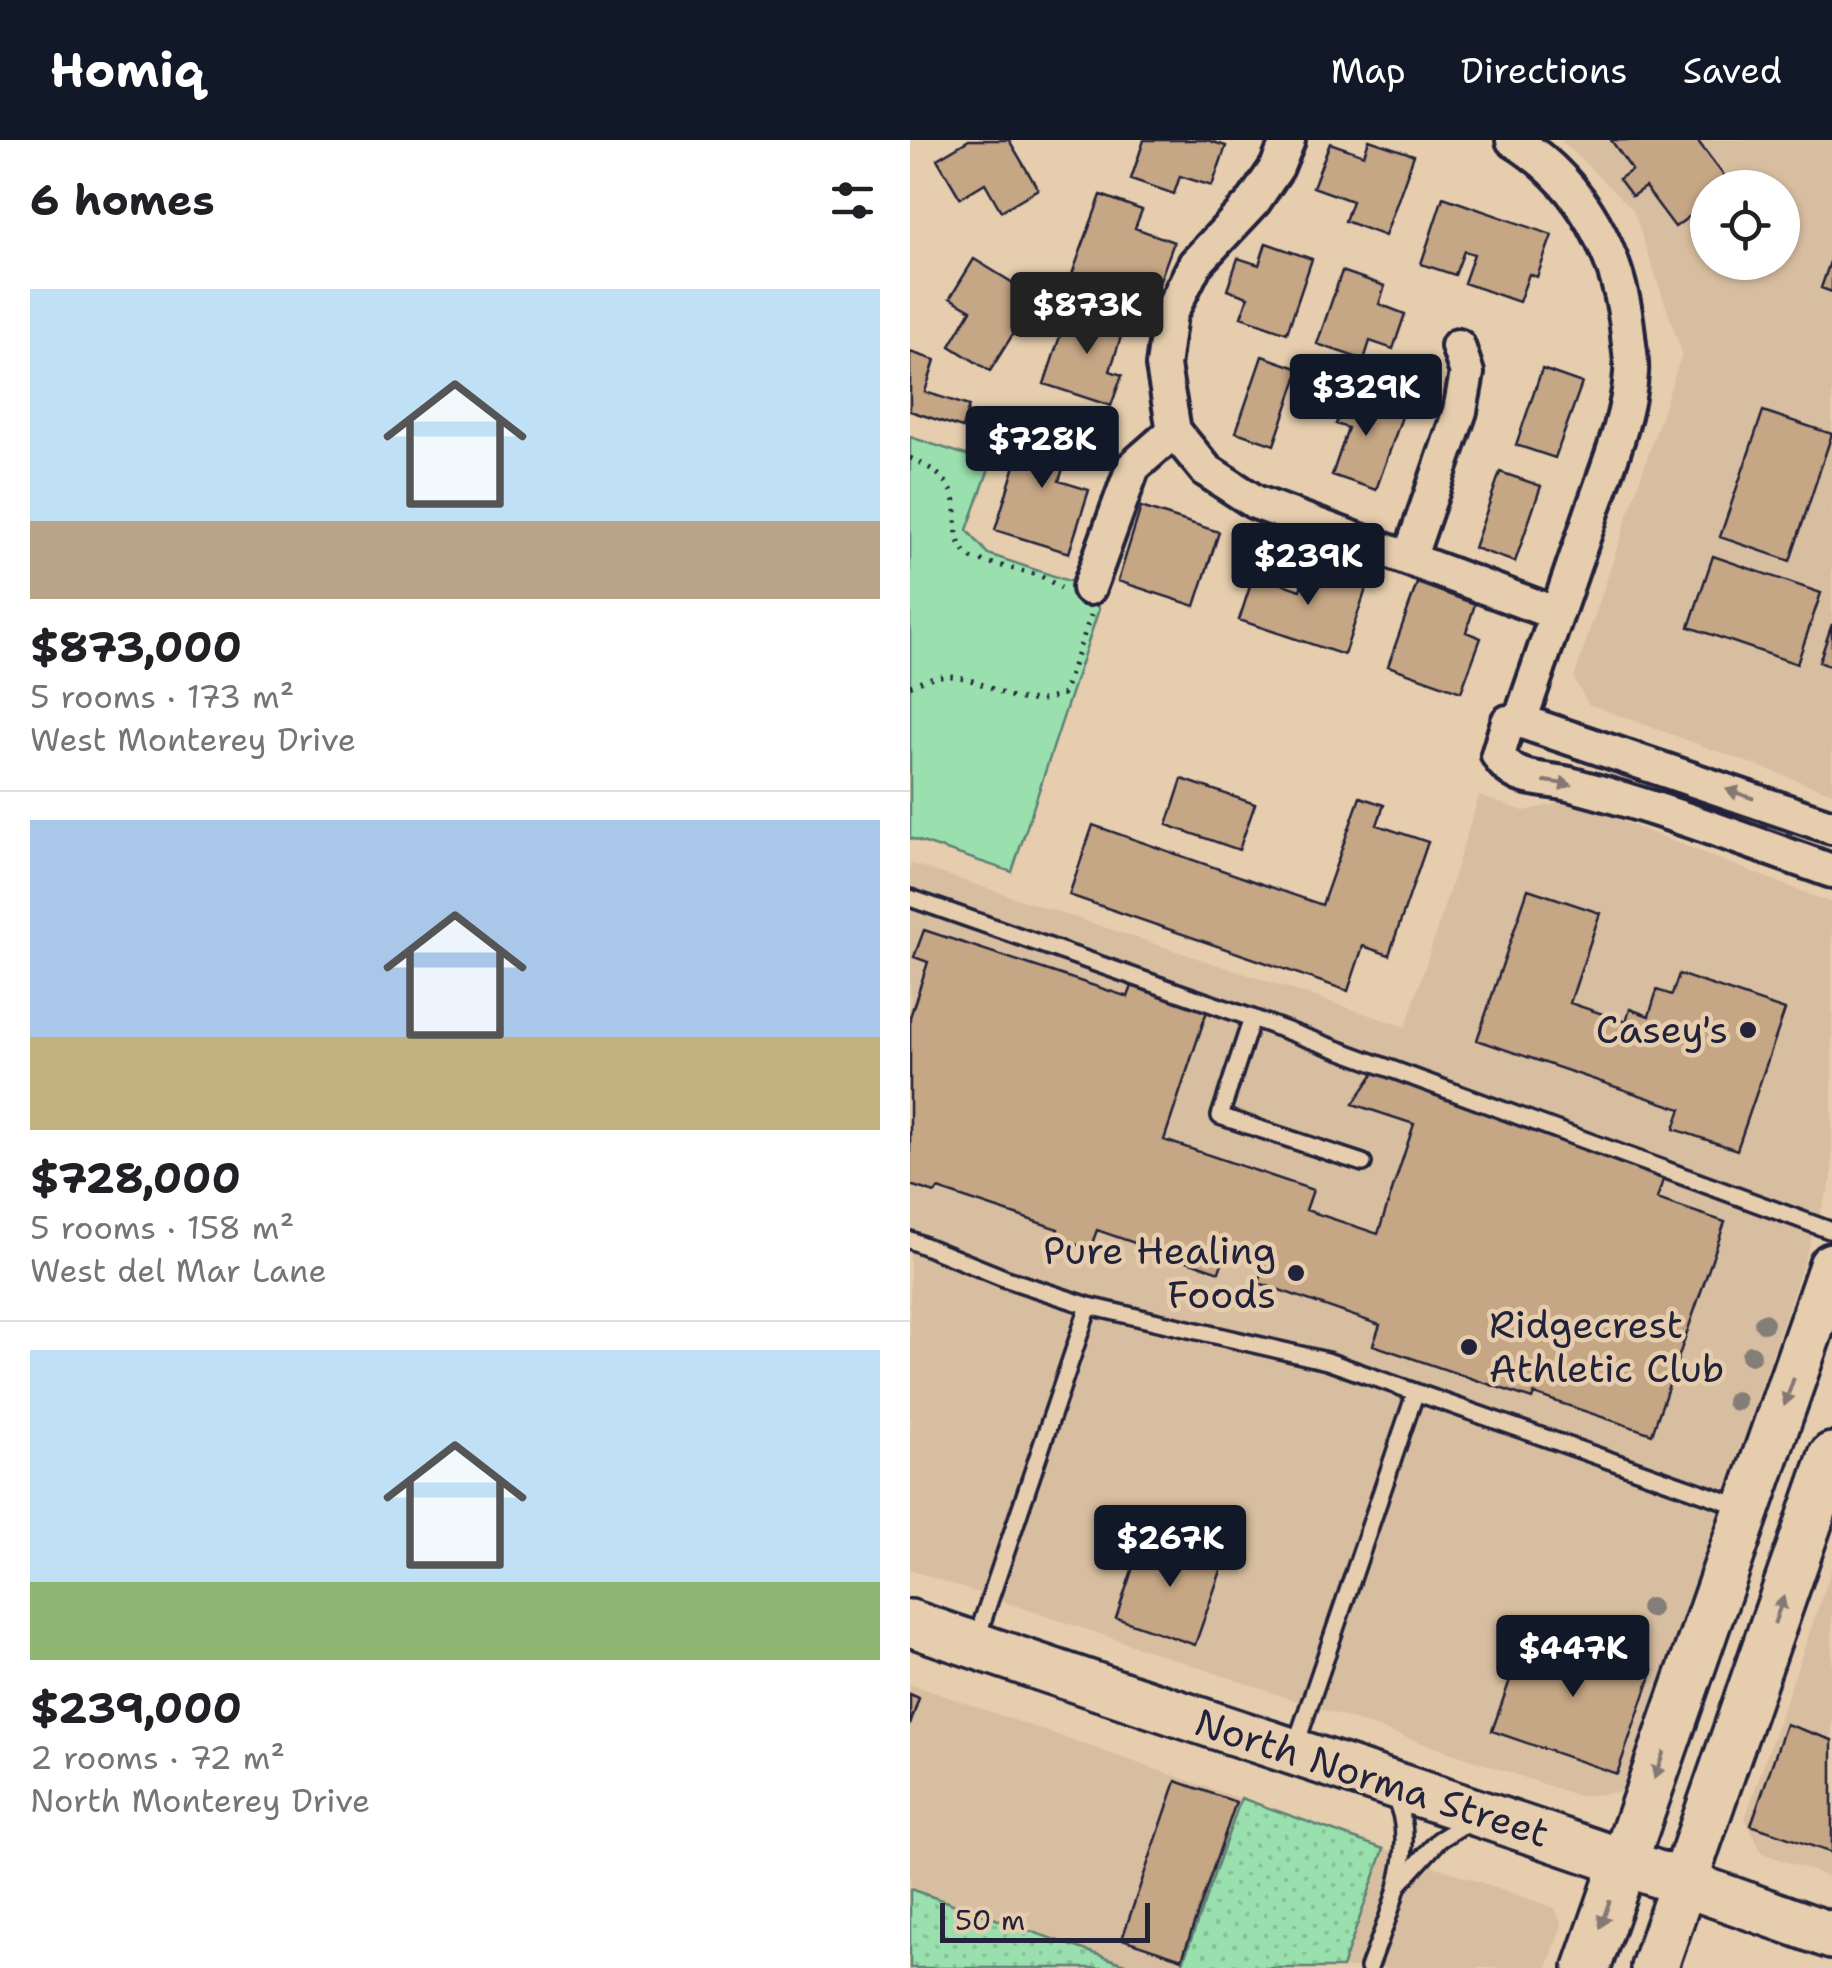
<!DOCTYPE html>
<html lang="en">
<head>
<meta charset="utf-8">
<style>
  body { margin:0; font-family:"Shantell Sans",sans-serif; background:#f2f2f2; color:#202124; height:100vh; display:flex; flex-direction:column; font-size:38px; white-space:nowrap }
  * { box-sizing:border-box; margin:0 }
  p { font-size:32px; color:#757577 }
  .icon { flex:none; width:55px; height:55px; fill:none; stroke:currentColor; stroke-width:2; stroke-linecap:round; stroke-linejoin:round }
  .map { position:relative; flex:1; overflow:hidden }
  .sheet { display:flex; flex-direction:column; background:#fff; width:910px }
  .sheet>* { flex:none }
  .tools { position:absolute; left:780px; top:30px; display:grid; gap:20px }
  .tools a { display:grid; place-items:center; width:110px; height:110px; border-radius:50%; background:#fff; box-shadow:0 2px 8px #0004; font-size:50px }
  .scale { position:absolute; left:30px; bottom:25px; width:210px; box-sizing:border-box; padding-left:10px; border:5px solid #22223b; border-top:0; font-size:28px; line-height:35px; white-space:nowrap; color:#22223b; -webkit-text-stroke:8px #e6cdae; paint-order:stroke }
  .price { position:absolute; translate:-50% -85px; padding:0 22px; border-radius:10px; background:#111827; color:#fff; font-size:32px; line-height:65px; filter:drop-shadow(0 2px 5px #0008) }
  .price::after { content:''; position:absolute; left:50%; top:60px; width:30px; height:22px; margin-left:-15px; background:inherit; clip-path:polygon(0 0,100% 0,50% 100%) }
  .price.on { background:#222; color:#fff }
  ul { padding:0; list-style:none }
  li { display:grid; align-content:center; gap:20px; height:530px; padding:0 30px }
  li+li { border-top:2px solid #e0e0e0 }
  li span { display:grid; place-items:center; height:310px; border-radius:0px; color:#555 }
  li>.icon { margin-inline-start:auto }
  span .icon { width:180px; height:180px; fill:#fffc; stroke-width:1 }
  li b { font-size:42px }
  h2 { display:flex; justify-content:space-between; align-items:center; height:120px; padding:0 30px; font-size:42px }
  header { display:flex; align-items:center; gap:60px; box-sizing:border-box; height:140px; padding:0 50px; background:#111827; color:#fff }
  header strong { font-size:48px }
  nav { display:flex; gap:55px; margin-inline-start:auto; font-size:35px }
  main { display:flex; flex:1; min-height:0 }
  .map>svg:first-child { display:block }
  .built { fill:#d8bea0; fill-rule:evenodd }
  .grass { fill:url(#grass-dots); stroke:#5e8174; stroke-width:2.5 }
  .green { fill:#9ae0ae; stroke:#5e8174; stroke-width:2.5 }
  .building { fill:#c5a685; stroke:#22223b; stroke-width:2.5 }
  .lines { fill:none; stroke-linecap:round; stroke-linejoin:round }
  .lane-casing { stroke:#22223b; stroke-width:22 }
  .street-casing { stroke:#22223b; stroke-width:40 }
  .secondary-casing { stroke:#22223b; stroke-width:52 }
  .path { stroke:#22223b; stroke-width:5; stroke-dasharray:2.5 8; stroke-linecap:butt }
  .lane { stroke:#e6cdae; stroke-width:15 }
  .street { stroke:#e6cdae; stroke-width:32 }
  .secondary { stroke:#e6cdae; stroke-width:45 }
  .tree { fill:#847e78 }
  .oneway { fill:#847874 }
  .poi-dot { fill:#22223b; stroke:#e6cdae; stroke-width:4 }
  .labels { text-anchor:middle; stroke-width:9; stroke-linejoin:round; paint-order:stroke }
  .poi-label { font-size:38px; fill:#22223b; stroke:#e6cdae; text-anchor:end }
  .street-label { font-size:38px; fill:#22223b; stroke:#e6cdae }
</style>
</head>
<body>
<header>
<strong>Homiq</strong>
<nav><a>Map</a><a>Directions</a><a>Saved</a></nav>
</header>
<main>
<section class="sheet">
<h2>6 homes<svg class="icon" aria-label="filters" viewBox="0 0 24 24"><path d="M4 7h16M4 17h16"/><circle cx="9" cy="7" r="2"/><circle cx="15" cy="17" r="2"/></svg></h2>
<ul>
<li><span style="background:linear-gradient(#bfe0f5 75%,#b9a48a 0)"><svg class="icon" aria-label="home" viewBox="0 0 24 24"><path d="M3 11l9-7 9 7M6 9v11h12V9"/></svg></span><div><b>$873,000</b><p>5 rooms · 173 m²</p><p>West Monterey Drive</p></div></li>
<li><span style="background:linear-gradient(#a9c7e8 70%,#c2b280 0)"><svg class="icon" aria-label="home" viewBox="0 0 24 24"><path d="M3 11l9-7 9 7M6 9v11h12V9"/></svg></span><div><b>$728,000</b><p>5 rooms · 158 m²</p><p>West del Mar Lane</p></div></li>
<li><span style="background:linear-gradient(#bfe0f5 75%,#8fb573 0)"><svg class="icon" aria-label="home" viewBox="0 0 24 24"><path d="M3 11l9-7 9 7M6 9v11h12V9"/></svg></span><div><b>$239,000</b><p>2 rooms · 72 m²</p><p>North Monterey Drive</p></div></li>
</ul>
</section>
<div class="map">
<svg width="922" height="1828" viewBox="0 0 922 1828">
  <defs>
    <pattern id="grass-dots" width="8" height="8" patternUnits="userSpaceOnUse" patternTransform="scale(2.5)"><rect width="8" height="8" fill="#9ae0ae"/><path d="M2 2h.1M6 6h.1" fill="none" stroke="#84c097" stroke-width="1.8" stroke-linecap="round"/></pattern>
  </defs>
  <rect width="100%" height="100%" fill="#e6cdae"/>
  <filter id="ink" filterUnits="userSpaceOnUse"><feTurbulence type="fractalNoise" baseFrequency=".01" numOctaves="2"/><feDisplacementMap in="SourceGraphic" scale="20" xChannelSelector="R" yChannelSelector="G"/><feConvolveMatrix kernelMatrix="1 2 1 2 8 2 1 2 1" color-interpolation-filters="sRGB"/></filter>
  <g filter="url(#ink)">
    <!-- built -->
    <path class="built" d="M651,0H922V653L678,564L664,538L772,213L723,70ZM798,48H872V122H798Z
      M569,656L614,671L660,661L922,763V1039L713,1652L669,1656L0,1430V723L496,887Z
      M922,1428V1738L852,1713L835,1678Z
      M0,1544L645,1768L652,1785L637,1828H0Z"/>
    <!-- grass -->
    <path class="grass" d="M331,1658L474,1709L432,1828H271Z
      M0,1749L203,1820L227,1828H0Z"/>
    <!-- green -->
    <path class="green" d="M0,297L81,323L57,390L78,414L171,445L189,469L102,732L0,698Z"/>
    <!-- building -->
    <path class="building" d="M59,0H99L128,49L91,71L75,43L50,58L27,19Z
      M234,0H297L316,6L302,46L270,36L264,54L221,39Z
      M459,0L504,15L475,96L435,81L442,61L403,47L420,3L454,15Z
      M701,0H787L821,45L798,48V63L765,87L735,47L722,56L709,39L722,30Z
      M191,55L232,70L225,88L264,102L246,151L211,138L206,153L161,137Z
      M533,57L642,95L627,137L619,134L609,162L554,143L564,114L554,111L545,135L511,124Z
      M356,103L402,119L377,193L331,177L338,157L317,150L328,118L349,125Z
      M922,116V152L911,148Z
      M64,119L126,157L80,231L40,206L61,170L40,158Z
      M432,131L475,146L469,164L495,174L483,209L460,201L454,220L407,204Z
      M160,166L215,184L200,231L212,235L201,266L134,244Z
      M0,212L25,220L15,252L59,266L52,288L0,271Z
      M352,216L390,229L364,305L326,292Z
      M632,229L672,243L645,318L606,305Z
      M437,251L494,271L466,350L422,335L438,288L426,284Z
      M853,271L922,294L880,421L810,397Z
      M120,277L158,289L150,314L157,316L149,341L179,350L159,413L85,390Z
      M590,332L631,346L605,422L564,408Z
      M231,367L309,392L285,466L208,441Z
      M803,416L911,453L887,524L779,487Z
      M399,423L458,443L434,515L329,480L344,434L390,450Z
      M507,443L565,464L556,492L571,498L551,552L478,526Z
      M922,484V527L909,522Z
      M272,639L345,664L329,710L257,685Z
      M450,657L474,665L467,685L518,702L479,815L453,806L438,851L159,755L183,685L412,765Z
      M618,749L690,773L660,863L716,882L720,869L739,876L747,850L762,855L769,834L875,870L827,1010L764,989L771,969L567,900Z
      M14,790L218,857L222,846L297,871L254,1000L403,1050L396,1070L468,1094L504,984L443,964L466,930L756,1030L747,1059L815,1082L742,1294L624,1254L622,1259L463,1205L470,1185L349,1143L355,1124L316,1111L309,1132L187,1090L180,1109L145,1098L148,1089L28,1049L25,1053L0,1045V877L18,822L4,817Z
      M234,1394L314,1422L285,1505L206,1478Z
      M619,1486L743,1530L707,1634L582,1591Z
      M0,1554L9,1558L0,1585Z
      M876,1584L922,1600V1713L841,1685Z
      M266,1641L326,1662L272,1819L212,1799Z"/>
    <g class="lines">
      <defs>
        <path id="lane" d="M0,758L342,878L922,1091
          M342,878L310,976L453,1023
          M0,1100L94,1138L179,1166L417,1221L835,1368
          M65,1503L179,1166
          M384,1610L505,1254
          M490,1743L529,1700L561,1680
          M459,1828C477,1778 512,1704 483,1654"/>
        <path id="street" d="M378,0L367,27L344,61L285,124L260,174L253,226L264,291L296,330L345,362L647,474
          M603,0C673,43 710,115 718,195C719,207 722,221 721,233C718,280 697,328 682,372C658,441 634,511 610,581
          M499,419L550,271L557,233L548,206
          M179,448L223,327L264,291
          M922,687L610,581L598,582L588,615C605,644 634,637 663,645C751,668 837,701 922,731"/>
        <path id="secondary" d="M0,1483C307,1589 617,1685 922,1796
          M677,1828L922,1126
          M744,1828L922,1316"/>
      </defs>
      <!-- lane casing -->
      <use href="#lane" class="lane-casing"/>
      <!-- street casing -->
      <use href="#street" class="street-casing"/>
      <!-- secondary casing -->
      <use href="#secondary" class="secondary-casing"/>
      <!-- path -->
      <path class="path" d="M0,318C77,351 25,389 61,418L131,436L151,448
        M0,546C67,511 90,581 153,554L181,475"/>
      <!-- lane -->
      <use href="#lane" class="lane"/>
      <!-- street -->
      <use href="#street" class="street"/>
      <!-- secondary -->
      <use href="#secondary" class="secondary"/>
    </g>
    <!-- trees -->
    <g class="tree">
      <circle cx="854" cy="1183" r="10"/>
      <circle cx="841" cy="1215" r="10"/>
      <circle cx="826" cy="1261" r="10"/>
      <circle cx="740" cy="1468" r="10"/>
    </g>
    <!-- one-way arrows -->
    <defs><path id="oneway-solid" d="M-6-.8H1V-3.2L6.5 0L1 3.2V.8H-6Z" transform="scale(2.5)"/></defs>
    <g class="oneway">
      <use href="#oneway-solid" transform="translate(648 643) rotate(9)"/>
      <use href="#oneway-solid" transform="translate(830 654) rotate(-161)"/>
      <use href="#oneway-solid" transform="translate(879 1252) rotate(109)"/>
      <use href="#oneway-solid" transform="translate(869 1470) rotate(-71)"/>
      <use href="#oneway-solid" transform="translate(749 1625) rotate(109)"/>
      <use href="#oneway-solid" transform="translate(695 1774) rotate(109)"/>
    </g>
  </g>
  <!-- markers -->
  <g class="poi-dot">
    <circle cx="838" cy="890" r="10"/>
    <circle cx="386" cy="1133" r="10"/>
    <circle cx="559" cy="1207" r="10"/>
  </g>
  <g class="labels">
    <!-- poi labels -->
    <g class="poi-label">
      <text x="818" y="903">Casey's</text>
      <text x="366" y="1124">Pure Healing<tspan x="366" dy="44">Foods</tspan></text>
      <text x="579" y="1198" text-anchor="start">Ridgecrest<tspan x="579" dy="44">Athletic Club</tspan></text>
    </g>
    <!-- street labels -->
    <g class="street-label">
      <text transform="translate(462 1638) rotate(18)" y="13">North Norma Street</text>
    </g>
  </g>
</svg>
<div class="tools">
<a><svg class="icon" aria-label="locate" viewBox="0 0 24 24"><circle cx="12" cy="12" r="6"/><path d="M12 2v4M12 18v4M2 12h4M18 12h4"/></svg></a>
</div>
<div class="scale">50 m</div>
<b class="price on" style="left:177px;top:217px">$873K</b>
<b class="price" style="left:456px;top:299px">$329K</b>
<b class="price" style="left:132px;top:351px">$728K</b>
<b class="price" style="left:398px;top:468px">$239K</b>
<b class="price" style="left:260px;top:1450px">$267K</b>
<b class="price" style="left:663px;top:1560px">$447K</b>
</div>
</main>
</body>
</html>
